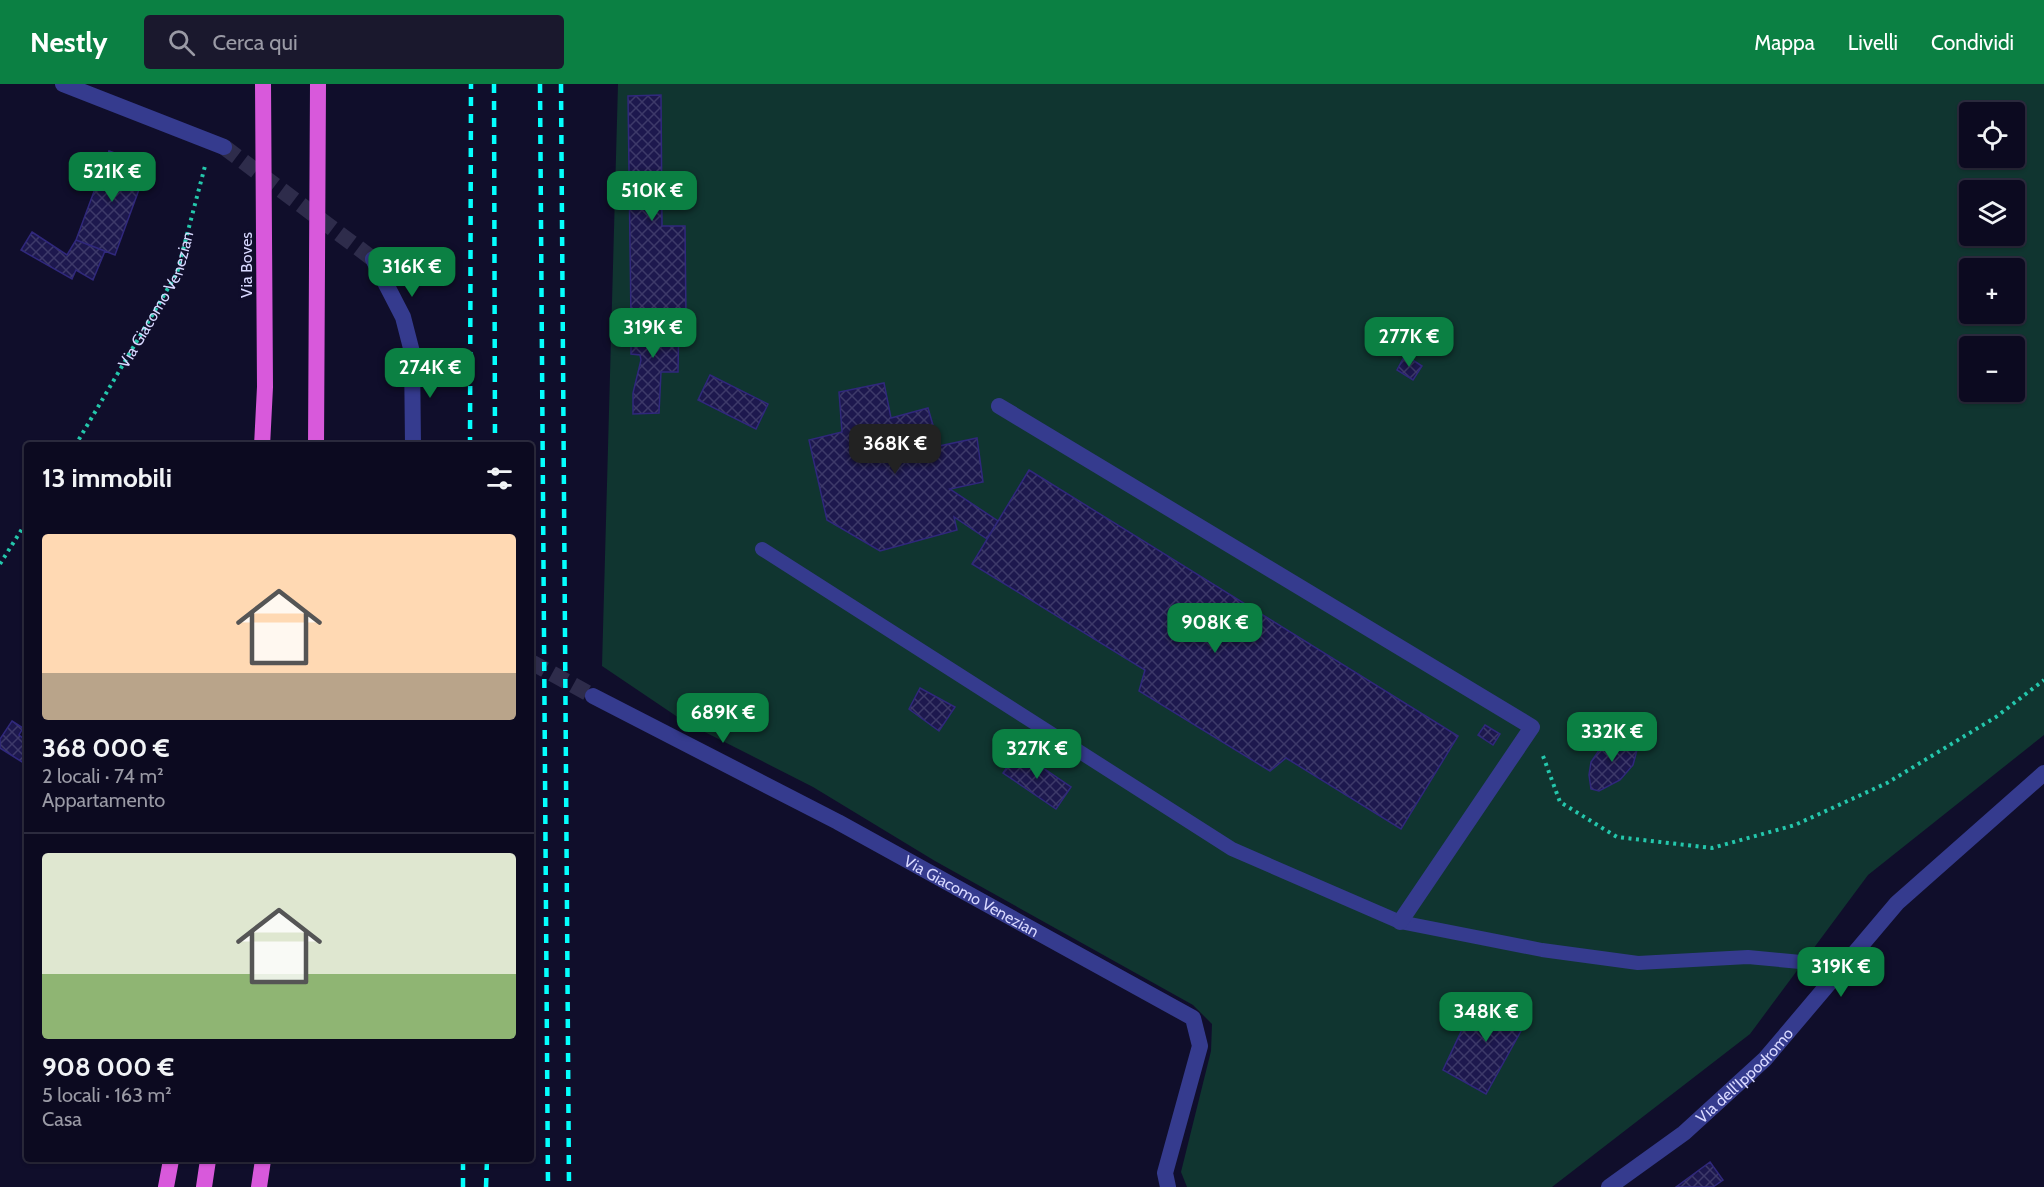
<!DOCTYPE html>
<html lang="it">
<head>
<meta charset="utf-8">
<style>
  body { margin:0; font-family:Cabin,sans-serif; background:#1a182d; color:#f1f3f6; height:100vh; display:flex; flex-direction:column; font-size:22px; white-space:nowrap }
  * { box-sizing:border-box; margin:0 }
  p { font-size:20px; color:#9a9aa5 }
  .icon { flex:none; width:33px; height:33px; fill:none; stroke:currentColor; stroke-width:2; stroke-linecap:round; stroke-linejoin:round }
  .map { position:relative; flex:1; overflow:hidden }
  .details { position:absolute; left:24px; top:358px; width:510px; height:720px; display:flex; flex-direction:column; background:#0c0a20; border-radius:6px; box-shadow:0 2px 4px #0004,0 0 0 2px #2c2b3e }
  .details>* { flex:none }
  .controls { position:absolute; left:1959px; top:18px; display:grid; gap:12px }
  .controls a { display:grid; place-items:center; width:66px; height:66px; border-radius:6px; background:#0c0a20; box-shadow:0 2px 4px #0004,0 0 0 2px #2c2b3e; font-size:30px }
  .price { position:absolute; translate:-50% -51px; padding:0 14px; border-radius:12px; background:#0b8043; color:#fff; font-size:20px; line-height:39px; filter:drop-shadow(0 2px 3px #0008) }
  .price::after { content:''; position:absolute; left:50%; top:36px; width:18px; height:14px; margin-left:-9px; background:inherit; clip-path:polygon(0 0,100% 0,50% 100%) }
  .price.current { background:#222; color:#fff }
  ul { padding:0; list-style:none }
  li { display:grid; align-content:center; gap:12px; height:318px; padding:0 18px }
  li+li { border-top:2px solid #2c2b3e }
  li span { display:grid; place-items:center; height:186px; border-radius:6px; color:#555 }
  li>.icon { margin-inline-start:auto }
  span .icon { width:108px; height:108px; fill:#fffc; stroke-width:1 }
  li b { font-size:26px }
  h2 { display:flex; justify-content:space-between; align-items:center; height:72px; padding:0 18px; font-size:26px }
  header { display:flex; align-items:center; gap:36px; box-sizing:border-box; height:84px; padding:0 30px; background:#0b8043; color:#fff }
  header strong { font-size:28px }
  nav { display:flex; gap:33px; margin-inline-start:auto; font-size:21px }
  .search { width:420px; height:54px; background:#1a182d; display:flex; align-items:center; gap:15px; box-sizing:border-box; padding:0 21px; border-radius:6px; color:#9a9aa5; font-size:22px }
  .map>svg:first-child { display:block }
  .grass { fill:#103530; fill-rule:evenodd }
  .building { fill:url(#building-cross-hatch); stroke:#30287c; stroke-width:1.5 }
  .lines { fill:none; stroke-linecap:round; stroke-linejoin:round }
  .minor-tunnel { stroke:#2e2c4b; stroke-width:16; stroke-dasharray:16 8; stroke-linecap:butt }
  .path { stroke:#24c7ac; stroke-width:4; stroke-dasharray:3 4.5; stroke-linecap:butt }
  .service { stroke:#353b8e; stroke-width:14 }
  .pedestrian { stroke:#353b8e; stroke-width:16 }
  .minor { stroke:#353b8e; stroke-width:16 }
  .trunk { stroke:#d859db; stroke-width:16 }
  .rail { stroke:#04fffe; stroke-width:4.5; stroke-dasharray:9 8; stroke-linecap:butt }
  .labels { text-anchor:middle; stroke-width:6; stroke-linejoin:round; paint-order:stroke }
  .street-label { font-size:16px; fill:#d8d8ff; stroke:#100e2b }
</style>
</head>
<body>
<header>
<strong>Nestly</strong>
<div class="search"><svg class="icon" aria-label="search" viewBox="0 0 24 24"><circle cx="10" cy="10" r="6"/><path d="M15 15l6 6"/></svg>Cerca qui</div>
<nav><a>Mappa</a><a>Livelli</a><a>Condividi</a></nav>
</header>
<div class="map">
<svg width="2044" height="1103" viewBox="0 0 2044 1103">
  <defs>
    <pattern id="building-cross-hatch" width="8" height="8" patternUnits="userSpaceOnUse" patternTransform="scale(1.5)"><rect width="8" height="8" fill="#1d184e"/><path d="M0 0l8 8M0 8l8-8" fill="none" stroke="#3d3969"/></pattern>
  </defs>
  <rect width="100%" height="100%" fill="#100e2b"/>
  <!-- grass -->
  <path class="grass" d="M618,0H2044V651L1868,791L1750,950L1552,1103H1187L1181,1088L1211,967L1212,940L1193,921L935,777L813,703L685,638L602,582ZM1970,28H2014V74H1970ZM1970,106H2014V152H1970ZM1970,184H2014V230H1970ZM1970,262H2014V308H1970Z"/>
  <!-- building -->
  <path class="building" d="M661,11L662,142H685L686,234L631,236L628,12Z
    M109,67L148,81L115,171L76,156Z
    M32,148L67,171L76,156L105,167L93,196L76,186L72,195L21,166Z
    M679,234L678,288H661L659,329L633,330V309L641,276L640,271L631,270V236Z
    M1405,271L1422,282L1413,296L1397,286Z
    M710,291L768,320L756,345L698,316Z
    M884,299L891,334L928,324L939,362L977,354L983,398L950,405L998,437L987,455L954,433L957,446L880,467L827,436L809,356L842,348L839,308Z
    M1029,386L1458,652L1401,745L1286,674L1270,687L1139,607L1145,586L972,480Z
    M920,604L955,623L939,647L909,625Z
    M12,637L23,644L19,651L27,657V670L22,678L0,664V655Z
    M1485,641L1500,650L1493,661L1478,651Z
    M1608,653L1633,658L1638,662L1633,681L1620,696L1599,707L1591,705L1589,691L1591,678Z
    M1018,667L1071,703L1056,725L1003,689Z
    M1487,911L1531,929L1486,1010L1443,986L1468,933L1476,935Z
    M1710,1078L1723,1096L1713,1103H1676Z"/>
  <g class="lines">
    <!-- minor-tunnel -->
    <path class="minor-tunnel" d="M224,63L373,175
      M531,578L593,612"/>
    <!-- path -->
    <g class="path">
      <path id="s1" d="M75,362L177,189L205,82"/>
      <path d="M0,480L27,437"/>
      <path d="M1543,672L1560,718L1617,753L1712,764L1795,741L1887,699L1996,633L2044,596"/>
    </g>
    <!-- service -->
    <path class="service" d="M762,465L1232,765L1400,838L1542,866L1638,879L1748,873L1811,879L1837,892"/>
    <!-- pedestrian -->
    <path class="pedestrian" d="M999,322L1532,643L1400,838"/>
    <!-- minor -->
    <g class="minor">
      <path d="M63,0L224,63"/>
      <path d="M373,175L403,233L412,268L413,362"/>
      <path id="s2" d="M593,612L838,738L1193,934L1200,962L1165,1089L1168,1103"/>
      <path id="s3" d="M1609,1103L1684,1049L1765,975L1897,819L2044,689"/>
    </g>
    <!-- trunk -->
    <path class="trunk" d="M262,362L265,303L263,0
      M316,362L318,0
      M166,1103L171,1076
      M204,1103L208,1076
      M259,1103L263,1076"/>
    <!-- rail -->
    <path class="rail" d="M494,0L495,362
      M540,0L548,1103
      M561,0L569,1103
      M470,362L471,0
      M463,1103V1076
      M486,1103L487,1076"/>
  </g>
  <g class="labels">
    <!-- street labels -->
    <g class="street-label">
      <text transform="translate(246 181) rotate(-90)" y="6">Via Boves</text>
      <text dy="6" stroke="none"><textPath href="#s1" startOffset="168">Via Giacomo Venezian</textPath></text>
      <text dy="6" stroke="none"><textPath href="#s2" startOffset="428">Via Giacomo Venezian</textPath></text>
      <text dy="6" stroke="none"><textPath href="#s3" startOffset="176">Via dell'Ippodromo</textPath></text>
    </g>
  </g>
</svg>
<div class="controls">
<a><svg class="icon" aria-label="locate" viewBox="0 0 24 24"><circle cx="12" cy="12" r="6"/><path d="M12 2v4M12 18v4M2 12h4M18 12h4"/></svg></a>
<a><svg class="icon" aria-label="layers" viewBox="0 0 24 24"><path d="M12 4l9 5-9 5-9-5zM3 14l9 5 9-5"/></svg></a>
<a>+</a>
<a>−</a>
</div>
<b class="price" style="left:112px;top:119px">521K €</b>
<b class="price" style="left:652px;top:138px">510K €</b>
<b class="price" style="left:412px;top:214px">316K €</b>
<b class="price" style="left:653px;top:275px">319K €</b>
<b class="price" style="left:1409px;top:284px">277K €</b>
<b class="price" style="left:430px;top:315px">274K €</b>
<b class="price current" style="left:895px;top:391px">368K €</b>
<b class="price" style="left:1215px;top:570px">908K €</b>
<b class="price" style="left:723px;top:660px">689K €</b>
<b class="price" style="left:1612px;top:679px">332K €</b>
<b class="price" style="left:1037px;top:696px">327K €</b>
<b class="price" style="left:1841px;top:914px">319K €</b>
<b class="price" style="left:1486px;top:959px">348K €</b>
<section class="details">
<h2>13 immobili<svg class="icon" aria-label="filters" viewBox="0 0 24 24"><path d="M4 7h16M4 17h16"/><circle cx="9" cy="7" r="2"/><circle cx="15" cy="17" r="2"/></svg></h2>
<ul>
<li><span style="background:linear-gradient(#ffd9b3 75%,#b9a48a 0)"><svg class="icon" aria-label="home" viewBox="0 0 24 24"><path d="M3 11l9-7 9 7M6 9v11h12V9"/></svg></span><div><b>368 000 €</b><p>2 locali · 74 m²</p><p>Appartamento</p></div></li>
<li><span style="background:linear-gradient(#dfe7d0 65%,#8fb573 0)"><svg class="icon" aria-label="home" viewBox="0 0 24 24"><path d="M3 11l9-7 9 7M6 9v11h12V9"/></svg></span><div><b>908 000 €</b><p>5 locali · 163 m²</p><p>Casa</p></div></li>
</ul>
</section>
</div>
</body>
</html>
